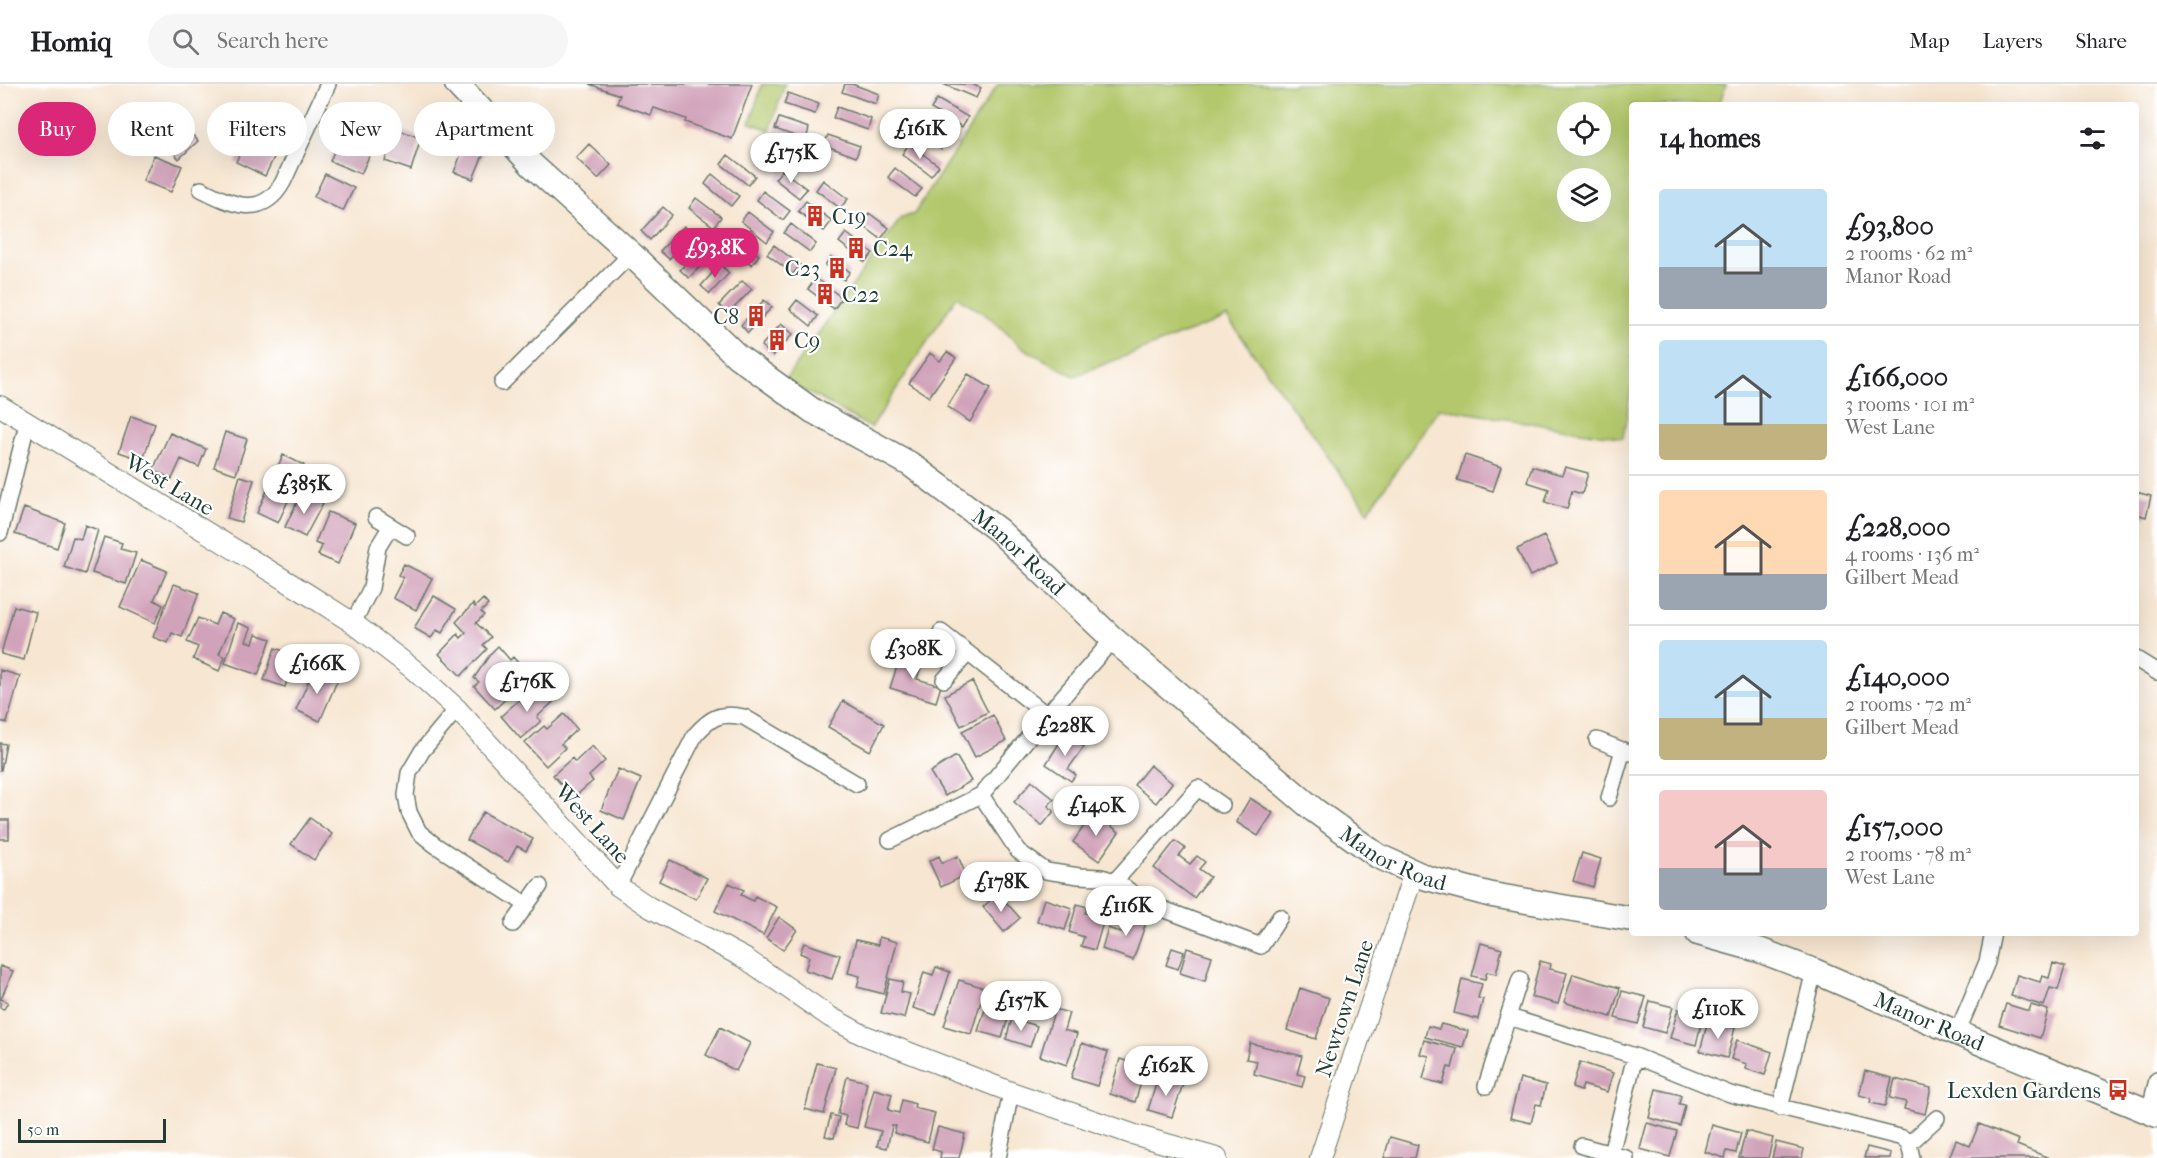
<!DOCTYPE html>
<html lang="en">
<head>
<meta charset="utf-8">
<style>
  body { margin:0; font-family:"IM FELL French Canon",serif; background:#f6f6f6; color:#202124; height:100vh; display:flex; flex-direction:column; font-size:22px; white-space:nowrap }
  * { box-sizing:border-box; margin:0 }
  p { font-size:20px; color:#757577 }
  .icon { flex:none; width:33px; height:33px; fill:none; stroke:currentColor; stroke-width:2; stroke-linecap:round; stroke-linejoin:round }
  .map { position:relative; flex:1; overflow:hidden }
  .side { position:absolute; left:1629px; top:18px; width:510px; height:834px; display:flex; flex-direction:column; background:#fff; border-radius:6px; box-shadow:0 6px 24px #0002 }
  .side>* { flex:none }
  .hud { position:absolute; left:18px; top:18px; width:570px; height:54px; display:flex; gap:12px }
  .controls { position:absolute; left:1557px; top:18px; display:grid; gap:12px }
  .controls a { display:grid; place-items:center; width:54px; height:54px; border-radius:50%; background:#fff; box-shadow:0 6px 24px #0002; font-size:30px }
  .scale { position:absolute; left:18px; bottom:15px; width:148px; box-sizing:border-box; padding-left:6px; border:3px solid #1f3d34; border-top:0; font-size:16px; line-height:21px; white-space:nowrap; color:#1f3d34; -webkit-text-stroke:4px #fff; paint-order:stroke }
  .price { position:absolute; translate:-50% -51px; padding:0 14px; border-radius:21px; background:#fff; color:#222; font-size:20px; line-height:39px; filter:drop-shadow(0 2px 3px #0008) }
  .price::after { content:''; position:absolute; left:50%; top:36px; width:18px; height:14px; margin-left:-9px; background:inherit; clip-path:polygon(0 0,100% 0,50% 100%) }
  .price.selected { background:#db2777; color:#fff }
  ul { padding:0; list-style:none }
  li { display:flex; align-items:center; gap:18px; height:150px; padding:0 30px }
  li+li { border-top:2px solid #e0e0e0 }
  li span { display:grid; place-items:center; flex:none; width:168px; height:120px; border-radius:6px; color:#555 }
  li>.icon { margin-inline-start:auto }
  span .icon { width:72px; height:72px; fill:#fffc; stroke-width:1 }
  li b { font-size:26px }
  h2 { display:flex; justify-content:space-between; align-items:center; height:72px; padding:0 30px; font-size:26px }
  .pill { padding:0 21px; border-radius:27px; background:#fff; box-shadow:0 6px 24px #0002; font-size:21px; line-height:54px }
  .pill.selected { background:#db2777; color:#fff }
  header { display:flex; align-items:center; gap:36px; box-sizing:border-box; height:84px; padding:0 30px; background:#fff; border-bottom:2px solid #e0e0e0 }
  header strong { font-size:28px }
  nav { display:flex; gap:33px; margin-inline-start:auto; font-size:21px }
  .search { width:420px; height:54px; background:#f6f6f6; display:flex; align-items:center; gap:15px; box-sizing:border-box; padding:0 21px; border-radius:33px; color:#757577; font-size:22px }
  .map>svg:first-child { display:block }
  .green { fill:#b3c86c; stroke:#698250; stroke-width:1.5; fill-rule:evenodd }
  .building { fill:#d1a3ba }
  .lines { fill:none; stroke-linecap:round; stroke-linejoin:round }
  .minor-casing { stroke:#6b786b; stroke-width:18 }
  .tertiary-casing { stroke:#6b786b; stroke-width:22 }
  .primary-casing { stroke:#6b786b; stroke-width:27 }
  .minor { stroke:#fff; stroke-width:15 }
  .tertiary { stroke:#fff; stroke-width:20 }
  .primary { stroke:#fff; stroke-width:24 }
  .labels { text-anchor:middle; stroke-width:4.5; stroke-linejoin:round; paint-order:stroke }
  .poi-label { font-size:22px; fill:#1f3d34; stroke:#fff; text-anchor:start }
  .street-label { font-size:22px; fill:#1f3d34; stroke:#fff }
</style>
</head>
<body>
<header>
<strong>Homiq</strong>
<div class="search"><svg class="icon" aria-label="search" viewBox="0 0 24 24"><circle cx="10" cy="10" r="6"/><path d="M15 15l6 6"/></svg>Search here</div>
<nav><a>Map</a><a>Layers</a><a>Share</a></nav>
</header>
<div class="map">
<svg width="2157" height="1074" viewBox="0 0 2157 1074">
  <rect width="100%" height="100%" fill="#fff"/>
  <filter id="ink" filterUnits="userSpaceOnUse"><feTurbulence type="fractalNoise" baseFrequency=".0167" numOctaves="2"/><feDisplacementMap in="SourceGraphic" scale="12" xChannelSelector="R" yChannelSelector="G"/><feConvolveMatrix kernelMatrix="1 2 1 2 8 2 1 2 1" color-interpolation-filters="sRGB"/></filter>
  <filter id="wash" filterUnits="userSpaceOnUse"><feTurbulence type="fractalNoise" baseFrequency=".008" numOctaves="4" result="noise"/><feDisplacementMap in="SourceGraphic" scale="24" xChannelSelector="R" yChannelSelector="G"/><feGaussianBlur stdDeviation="1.35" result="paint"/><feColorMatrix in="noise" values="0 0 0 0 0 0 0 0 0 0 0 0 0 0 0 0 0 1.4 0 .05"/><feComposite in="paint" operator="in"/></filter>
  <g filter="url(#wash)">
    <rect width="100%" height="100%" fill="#f7e6d1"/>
    <!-- green -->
    <path class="green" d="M762,0H785L770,46L750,39Z
      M998,0H1726L1719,21H1632V300L1623,354L1439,324L1368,428L1227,233L1074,292L1021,263L993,236L957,212L871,344L817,313L784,297L901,134L914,130ZM1568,28H1600V62H1568ZM1568,94H1600V128H1568Z"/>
    <g id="blocks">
      <!-- building -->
      <path class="building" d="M589,0H752L732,55L685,38L686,35L654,24L651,31L617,19L620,11Z
        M845,0H852L879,10L876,20L842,8Z
        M943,0H971L981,4L976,14Z
        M788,9L819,20L815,30L784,20Z
        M937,15L968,33L962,43L931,25Z
        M261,21L292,33L283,55L242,39L247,26L257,30Z
        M837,23L871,35L868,46L833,34Z
        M779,34L809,44L806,56L775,45Z
        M180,37L198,57L179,75L167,62L171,59L165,52Z
        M924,39L948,56L941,65L917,48Z
        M396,45L421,54L411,86L385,77Z
        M469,51L488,59L473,95L454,88Z
        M828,51L860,62L856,73L824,61Z
        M366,52L382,59L377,71L371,68L361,90L330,77L340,53L362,63Z
        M246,55L276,69L265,92L236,78Z
        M589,60L611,81L598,95L576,74Z
        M909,60L939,82L931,92L902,70Z
        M154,71L182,82L171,108L143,97Z
        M728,71L755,92L748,101L721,80Z
        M895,84L922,105L915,113L888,93Z
        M782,86L807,105L799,114L775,95Z
        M325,90L354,104L343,127L314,113Z
        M712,90L739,112L731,122L705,100Z
        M823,96L848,115L840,124L816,106Z
        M763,107L790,127L783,136L757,116Z
        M696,114L721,133L714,143L689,124Z
        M806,117L832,137L824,147L798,127Z
        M663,123L672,131L650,156L641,147Z
        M748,128L774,148L767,158L741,137Z
        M869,129L889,144L881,155L861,140Z
        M791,140L816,160L810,168L784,149Z
        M684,142L692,151L669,175L660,167Z
        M846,149L873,169L865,178L839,158Z
        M731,150L759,171L752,181L724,160Z
        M774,161L800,181L793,190L767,170Z
        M703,162L711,171L689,194L680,186Z
        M831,173L850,188L844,196L825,181Z
        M720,180L729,189L710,210L701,202Z
        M816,194L842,214L834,225L808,205Z
        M742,197L752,205L728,230L719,221Z
        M764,216L772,223L748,249L741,241Z
        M797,216L818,232L811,242L790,225Z
        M781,240L793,250L773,272L761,262Z
        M947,268L956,274L929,313L909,299L930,269L940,277Z
        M968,290L991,304L970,338L947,323Z
        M131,332L155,340L143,376L119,368Z
        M225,348L247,355L236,390L214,383Z
        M170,349L206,365L199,383L181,375L172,395L153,386Z
        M283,371L304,381L278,439L257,429Z
        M1465,371L1501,383L1493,407L1457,396Z
        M1532,382L1562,391L1565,383L1588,389L1582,410L1572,407L1567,425L1545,418L1549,405L1527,398Z
        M240,392L254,396L241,438L227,434Z
        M302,408L323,419L305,453L285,443Z
        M2136,408L2151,412L2146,433L2136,430Z
        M24,424L65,439L57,464L15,450Z
        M328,428L355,439L338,480L318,471L322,462L315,459Z
        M85,441L98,446L85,490L64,483L73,453L81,455Z
        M1544,452L1557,479L1530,492L1517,465Z
        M104,453L122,459L120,465L136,469L126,500L92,489Z
        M141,476L167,487L154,516L163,521L155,539L120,523Z
        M404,480L432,494L416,526L393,514L403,494L398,491Z
        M174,500L199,509L182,553L172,549L168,559L153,553Z
        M434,512L456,525L442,549L437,546L431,554L414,544Z
        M483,515L488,521L481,528L484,531L476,539L491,553L483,561L487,565L461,592L439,570L458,550L461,554L466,549L456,538L473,520L475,523Z
        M14,522L36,528L24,576L1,570Z
        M220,529L234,535L219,570L225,573L219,587L193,575L198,563L187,558L198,534L215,541Z
        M238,539L251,544L246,557L253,559L256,550L271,555L258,591L225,579Z
        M498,562L510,576L513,573L526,588L510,603L514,607L495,625L474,602L479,598L474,594L491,569Z
        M275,564L298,572L297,578L305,580L300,594L289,591L285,603L264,596Z
        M901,570L923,577L917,595L941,602L936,618L890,604Z
        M314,584L338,595L320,637L296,626Z
        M0,586L20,592L7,639L0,637Z
        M972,597L988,628L961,642L945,611Z
        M540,603L553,618L537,633L541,637L521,655L501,632L520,615L523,618Z
        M843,617L884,640L870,667L828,643Z
        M564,630L577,645L561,660L565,664L546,682L525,659L544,642L547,645Z
        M993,631L1006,657L975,673L962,647Z
        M1065,650L1084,663L1068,685L1076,691L1071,697L1046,680Z
        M0,659L6,660L1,686H0Z
        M592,662L605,677L589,692L593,697L573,714L553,691L572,674L575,678Z
        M956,672L971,697L945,712L930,688Z
        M1150,681L1172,699L1156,719L1134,701Z
        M618,685L641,695L624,736L601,726Z
        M1032,697L1054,715L1048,722L1054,727L1042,742L1014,718Z
        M1250,714L1273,729L1258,752L1236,738Z
        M483,728L533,755L526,767L517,762L508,778L467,756Z
        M1093,729L1119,748L1099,777L1073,758Z
        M310,734L332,750L314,776L291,760Z
        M0,736H9V755H0Z
        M1175,757L1185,764L1179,772L1190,780L1197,772L1205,778L1199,785L1210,793L1194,814L1154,784Z
        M1582,769L1601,775L1593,803L1573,797Z
        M939,772L942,779L958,772L966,791L941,803L929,777Z
        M670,776L707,794L696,815L659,797Z
        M729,799L744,806L741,811L753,817L755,812L777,823L763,851L715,827Z
        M998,809L1020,834L1004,848L983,823Z
        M1044,815L1072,824L1065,846L1037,837Z
        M1077,820L1087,823L1085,829L1104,835L1095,866L1081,862L1084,853L1069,848Z
        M1132,827L1148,833L1133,876L1102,865L1108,844L1124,850Z
        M779,833L797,846L783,866L766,854Z
        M879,853L897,858L884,910L857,903L860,892L848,889L856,856L878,861Z
        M804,859L840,871L832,895L805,886L809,873L800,869Z
        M1481,859L1502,865L1496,890L1487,888L1485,895L1472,892Z
        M1172,864L1184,868L1178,885L1166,881Z
        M1187,864L1212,872L1205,897L1180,889Z
        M1540,877L1551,880L1550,885L1567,889L1558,920L1531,913Z
        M2053,879L2065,883L2058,906L2050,904L2044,922L2011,912L2017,891L2040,898L2042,892L2049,894Z
        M0,882L13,887L1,915L8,918L4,925L0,924Z
        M936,883L950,888L936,931L913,924L924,888L933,891Z
        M1573,890L1620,904L1611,933L1564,918Z
        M890,895L903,898L901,908L910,910L904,934L881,929Z
        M1462,895L1482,900L1478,914L1483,915L1478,935L1454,929Z
        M959,896L985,904L971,950L944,942Z
        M1300,904L1329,914L1316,955L1287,946Z
        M991,907L1014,915L1002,954L978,947Z
        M1622,907L1646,913L1638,940L1615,934Z
        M1650,917L1673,923L1665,949L1643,943Z
        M2006,920L2029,927L2031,921L2048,926L2040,954L1999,941Z
        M1055,925L1069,929L1064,946L1077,950L1067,981L1040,972Z
        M1678,925L1703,932L1696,961L1670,954Z
        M1012,934L1037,942L1030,963L1006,955Z
        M1708,937L1735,944L1727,974L1700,967Z
        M1441,940L1468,947L1463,963L1425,953L1428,942L1439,945Z
        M720,943L750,959L736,987L706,971Z
        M1424,956L1457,965L1452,984L1448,983L1443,1000L1423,995L1429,972L1420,970Z
        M1737,956L1772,968L1765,991L1746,985L1747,980L1731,975Z
        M1082,959L1108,968L1097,1002L1071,994Z
        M1250,959L1302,972L1297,990L1305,992L1302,1003L1254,990L1257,977L1246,975Z
        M1120,975L1132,979L1129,988L1143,992L1135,1018L1110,1010Z
        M1580,978L1613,989L1607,1008L1583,1001L1581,1007L1572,1004Z
        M817,979L836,984L824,1030L805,1025Z
        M1865,987L1892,994L1885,1022L1870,1019L1871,1014L1859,1011Z
        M847,993L867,998L857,1044L844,1041L846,1032L838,1030Z
        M1170,993L1184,997L1172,1033L1148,1026L1157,997L1168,1000Z
        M1520,994L1546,1001L1541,1021L1536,1020L1531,1039L1510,1034Z
        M1895,995L1931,1004L1925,1030L1904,1025L1906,1018L1890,1014Z
        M874,1005L892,1010L888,1026L899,1029L902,1016L915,1020L914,1024L935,1029L928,1058L894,1049L896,1042H892L887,1064L877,1062L881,1047L864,1043Z
        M1656,1005L1681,1011L1679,1020L1685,1021L1680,1042L1649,1034Z
        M831,1031L839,1033L834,1054L825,1052Z
        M1647,1039L1677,1047L1670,1073L1640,1065Z
        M1979,1040L2019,1056L2017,1061L2049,1074H1949L1956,1056L1970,1062Z
        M1712,1041L1741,1049L1736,1069L1727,1067L1725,1074L1705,1068Z
        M938,1043L965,1050L959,1074H940L941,1068L932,1065Z
        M1746,1047L1773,1054L1768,1074H1739Z
        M1390,1053L1418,1061L1415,1074H1384Z
        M1776,1058L1804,1065L1802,1074H1772Z
        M1867,1063L1891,1069L1890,1074H1864Z"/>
    </g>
  </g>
  <g filter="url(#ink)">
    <use href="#blocks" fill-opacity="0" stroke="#6b786b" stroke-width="1.5"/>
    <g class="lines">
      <defs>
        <path id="minor" d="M201,105C231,120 262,136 283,98L328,0
          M502,299L631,170
          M376,433L407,452
          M0,449L27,340
          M353,539L371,504L378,463L391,442
          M941,548L1047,631
          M2136,575L2157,588
          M944,596L968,569
          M457,625L422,667L409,689L406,711L409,728L419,748L435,761L527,821
          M1597,656L1630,669
          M981,711L1018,767L1046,787L1079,792L1101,793L1115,797L1147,819L1261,862L1280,833
          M1609,714L1623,666
          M890,756L981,711L1047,631L1113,555
          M1115,797L1198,704L1222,721
          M618,802L695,651C711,633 720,628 744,633L857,700
          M513,840L540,802
          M1509,933L1635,972L1730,1010L1903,1054L1909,1060L1912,1074
          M1957,949L1987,878L1993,849
          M1486,1002L1520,895
          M1780,1024L1814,887
          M2149,1028L2157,996
          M1909,1060L1937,1034
          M1582,1062L1626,1074
          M1611,1070L1635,972
          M998,1074L1011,1008"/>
        <path id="tertiary" d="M0,322L306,509L353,539L413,585L457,625L618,802L649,823L746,875L830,933L861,950L1011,1008L1132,1050L1217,1074
          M1320,1074L1414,788"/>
        <g id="primary">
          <path id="s1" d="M457,0L532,81L631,170L737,272L813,327L910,380L998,446L1113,555L1314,726L1378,772L1427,794L1492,811L1632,835"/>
          <path id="s2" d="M1698,849L1759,866L1814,887L1957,949L2157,1031"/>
        </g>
      </defs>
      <!-- minor casing -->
      <use href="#minor" class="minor-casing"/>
      <!-- tertiary casing -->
      <use href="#tertiary" class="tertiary-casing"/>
      <!-- primary casing -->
      <use href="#primary" class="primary-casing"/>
      <!-- minor -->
      <use href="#minor" class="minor"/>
      <!-- tertiary -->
      <use href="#tertiary" class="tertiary"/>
      <!-- primary -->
      <use href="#primary" class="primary"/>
    </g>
  </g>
  <!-- icons -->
  <defs>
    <symbol id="building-bare" viewBox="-9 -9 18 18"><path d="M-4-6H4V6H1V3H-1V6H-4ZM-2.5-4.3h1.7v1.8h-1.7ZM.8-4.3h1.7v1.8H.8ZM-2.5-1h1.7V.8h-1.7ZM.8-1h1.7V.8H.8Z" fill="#c8321e" stroke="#fff" stroke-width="2.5" paint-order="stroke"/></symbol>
    <symbol id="bus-bare" viewBox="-9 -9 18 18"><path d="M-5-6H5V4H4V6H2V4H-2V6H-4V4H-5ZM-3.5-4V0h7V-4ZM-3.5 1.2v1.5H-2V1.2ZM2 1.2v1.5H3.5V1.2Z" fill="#c8321e" stroke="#fff" stroke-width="2.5" paint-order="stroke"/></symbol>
  </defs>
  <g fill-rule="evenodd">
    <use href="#building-bare" x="800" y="117" width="30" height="30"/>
    <use href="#building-bare" x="841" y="149" width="30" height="30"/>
    <use href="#building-bare" x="822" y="169" width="30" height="30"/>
    <use href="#building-bare" x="810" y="195" width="30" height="30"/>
    <use href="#building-bare" x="741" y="217" width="30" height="30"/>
    <use href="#building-bare" x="762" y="241" width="30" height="30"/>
    <use href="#bus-bare" x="2103" y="991" width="30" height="30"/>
  </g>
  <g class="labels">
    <!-- poi labels -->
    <g class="poi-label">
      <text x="832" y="140">C19</text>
      <text x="873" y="172">C24</text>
      <text x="820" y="192" text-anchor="end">C23</text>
      <text x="842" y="218">C22</text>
      <text x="739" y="240" text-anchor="end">C8</text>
      <text x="794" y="264">C9</text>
      <text x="2101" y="1014" text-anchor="end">Lexden Gardens</text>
    </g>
    <!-- street labels -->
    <g class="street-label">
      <text transform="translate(170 400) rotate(31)" y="8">West Lane</text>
      <text dy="8" stroke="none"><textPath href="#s1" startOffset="735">Manor Road</textPath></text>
      <text transform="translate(593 739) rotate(48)" y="8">West Lane</text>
      <text dy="8" stroke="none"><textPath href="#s1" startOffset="1221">Manor Road</textPath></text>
      <text transform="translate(1344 924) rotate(-72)" y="8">Newtown Lane</text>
      <text dy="8" stroke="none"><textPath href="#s2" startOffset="248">Manor Road</textPath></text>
    </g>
  </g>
</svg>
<div class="controls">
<a><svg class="icon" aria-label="locate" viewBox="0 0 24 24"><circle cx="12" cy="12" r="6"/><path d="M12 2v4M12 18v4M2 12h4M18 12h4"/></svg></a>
<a><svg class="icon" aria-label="layers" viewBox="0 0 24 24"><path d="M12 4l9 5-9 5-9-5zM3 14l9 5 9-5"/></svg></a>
</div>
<div class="scale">50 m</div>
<b class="price" style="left:920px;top:76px">£161K</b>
<b class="price" style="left:791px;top:100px">£175K</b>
<b class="price selected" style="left:715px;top:195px">£93.8K</b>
<b class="price" style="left:304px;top:431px">£385K</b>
<b class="price" style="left:913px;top:596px">£308K</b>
<b class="price" style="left:317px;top:611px">£166K</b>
<b class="price" style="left:527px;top:629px">£176K</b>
<b class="price" style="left:1065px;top:673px">£228K</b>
<b class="price" style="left:1096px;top:753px">£140K</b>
<b class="price" style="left:1001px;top:829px">£178K</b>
<b class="price" style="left:1126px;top:853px">£116K</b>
<b class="price" style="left:1021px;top:948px">£157K</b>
<b class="price" style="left:1718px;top:956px">£110K</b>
<b class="price" style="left:1166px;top:1013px">£162K</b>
<div class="hud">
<a class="pill selected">Buy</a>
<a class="pill">Rent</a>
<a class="pill">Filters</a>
<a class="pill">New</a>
<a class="pill">Apartment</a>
</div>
<section class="side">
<h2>14 homes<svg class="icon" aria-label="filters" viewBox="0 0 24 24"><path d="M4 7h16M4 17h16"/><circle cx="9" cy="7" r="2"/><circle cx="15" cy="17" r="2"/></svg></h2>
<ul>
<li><span style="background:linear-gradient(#bfe0f5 65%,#9aa5b1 0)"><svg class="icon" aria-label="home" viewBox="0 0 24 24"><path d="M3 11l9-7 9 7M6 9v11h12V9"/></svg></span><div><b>£93,800</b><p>2 rooms · 62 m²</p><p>Manor Road</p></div></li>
<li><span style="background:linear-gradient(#bfe0f5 70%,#c2b280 0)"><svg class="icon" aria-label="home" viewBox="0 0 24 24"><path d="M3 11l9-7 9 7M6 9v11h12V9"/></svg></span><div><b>£166,000</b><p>3 rooms · 101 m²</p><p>West Lane</p></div></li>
<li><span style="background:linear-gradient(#ffd9b3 70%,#9aa5b1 0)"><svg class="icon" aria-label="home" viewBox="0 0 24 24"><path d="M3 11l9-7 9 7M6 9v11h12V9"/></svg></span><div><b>£228,000</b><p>4 rooms · 136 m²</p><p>Gilbert Mead</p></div></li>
<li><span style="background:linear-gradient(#bfe0f5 65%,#c2b280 0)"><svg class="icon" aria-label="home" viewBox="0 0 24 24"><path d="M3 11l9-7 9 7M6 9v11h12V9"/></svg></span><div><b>£140,000</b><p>2 rooms · 72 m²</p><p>Gilbert Mead</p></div></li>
<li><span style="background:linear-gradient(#f6c9c9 65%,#9aa5b1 0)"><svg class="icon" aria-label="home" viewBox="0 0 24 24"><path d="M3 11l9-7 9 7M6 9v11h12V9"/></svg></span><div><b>£157,000</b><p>2 rooms · 78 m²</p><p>West Lane</p></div></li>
</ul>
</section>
</div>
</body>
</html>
